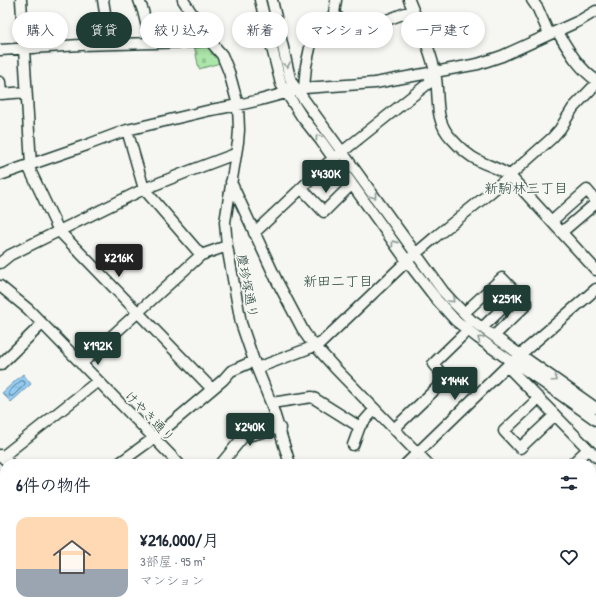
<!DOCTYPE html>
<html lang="ja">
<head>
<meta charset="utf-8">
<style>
  body { margin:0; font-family:"Patrick Hand","Klee One",sans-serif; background:#f2f2f3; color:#1f2937; height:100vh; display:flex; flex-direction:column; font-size:15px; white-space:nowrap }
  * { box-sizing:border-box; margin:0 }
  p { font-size:13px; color:#747a83 }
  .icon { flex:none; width:22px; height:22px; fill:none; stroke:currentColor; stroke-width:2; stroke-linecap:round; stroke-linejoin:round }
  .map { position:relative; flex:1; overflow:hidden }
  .side { position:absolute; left:0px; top:459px; width:596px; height:156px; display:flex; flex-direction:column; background:#fff; border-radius:16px 16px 0 0; box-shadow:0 2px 6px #0003 }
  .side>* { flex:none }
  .top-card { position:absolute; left:12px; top:12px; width:572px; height:36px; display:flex; gap:8px }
  .price { position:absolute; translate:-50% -34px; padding:0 9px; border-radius:4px; background:#1f3d34; color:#fff; font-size:13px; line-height:26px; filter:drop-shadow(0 1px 2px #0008) }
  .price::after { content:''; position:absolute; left:50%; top:24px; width:12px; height:9px; margin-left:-6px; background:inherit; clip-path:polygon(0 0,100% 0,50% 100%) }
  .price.on { background:#222; color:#fff }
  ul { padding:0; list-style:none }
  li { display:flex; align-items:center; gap:12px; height:100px; padding:0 16px }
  li span { display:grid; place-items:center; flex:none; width:112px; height:80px; border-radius:12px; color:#555 }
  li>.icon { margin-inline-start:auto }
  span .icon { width:48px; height:48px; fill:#fffc; stroke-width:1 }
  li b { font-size:17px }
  h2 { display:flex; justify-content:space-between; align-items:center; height:48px; padding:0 16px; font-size:17px }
  .tag { padding:0 14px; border-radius:18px; background:#fff; box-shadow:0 2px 6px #0003; font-size:14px; line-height:36px }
  .tag.on { background:#1f3d34; color:#fff }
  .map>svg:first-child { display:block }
  .forest { fill:url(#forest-firs); stroke:#66916e }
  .cemetery { fill:url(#cemetery-stones); stroke:#66916e }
  .water { fill:url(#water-ripples); stroke:#6692a7 }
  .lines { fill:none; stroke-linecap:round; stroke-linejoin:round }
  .shore { stroke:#4e7680; stroke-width:1 }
  .minor-casing { stroke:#1f3d34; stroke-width:13 }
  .minor { stroke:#f6f6f2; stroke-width:10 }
  .oneway { stroke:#8a9a93 }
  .labels { text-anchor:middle; stroke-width:3.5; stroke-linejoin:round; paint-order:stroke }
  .street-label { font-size:13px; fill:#1f3d34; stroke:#f6f6f2 }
  .neighbourhood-label { font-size:14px; fill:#1f3d34; stroke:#f6f6f2 }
</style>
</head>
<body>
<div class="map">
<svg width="596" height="615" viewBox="0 0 596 615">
  <defs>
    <pattern id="forest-firs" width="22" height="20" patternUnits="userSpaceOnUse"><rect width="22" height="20" fill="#ace5a9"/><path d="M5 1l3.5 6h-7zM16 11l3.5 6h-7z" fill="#94c592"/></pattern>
    <pattern id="cemetery-stones" width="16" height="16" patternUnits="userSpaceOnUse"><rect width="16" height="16" fill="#ace5a9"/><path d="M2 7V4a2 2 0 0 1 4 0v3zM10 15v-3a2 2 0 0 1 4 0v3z" fill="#94c592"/></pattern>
    <pattern id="water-ripples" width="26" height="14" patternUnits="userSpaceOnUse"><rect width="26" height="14" fill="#95cbf3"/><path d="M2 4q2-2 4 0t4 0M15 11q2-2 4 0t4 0" fill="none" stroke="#80afd1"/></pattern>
  </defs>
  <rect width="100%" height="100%" fill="#f6f6f2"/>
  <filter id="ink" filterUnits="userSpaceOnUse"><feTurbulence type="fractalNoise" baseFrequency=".025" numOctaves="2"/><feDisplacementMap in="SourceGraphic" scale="8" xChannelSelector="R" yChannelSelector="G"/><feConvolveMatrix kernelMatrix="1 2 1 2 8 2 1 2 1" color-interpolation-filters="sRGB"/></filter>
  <g filter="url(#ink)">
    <!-- forest -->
    <path class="forest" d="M225,610H243L247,615H221L223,611Z"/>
    <!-- cemetery -->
    <path class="cemetery" d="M194,45L209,46L217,57L220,63L199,69Z"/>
    <!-- water -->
    <path class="water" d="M23,374L31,384L11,402L2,393Z"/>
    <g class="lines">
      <!-- shore -->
      <path class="shore" d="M21,381H24L25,383V384L13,396H10L9,394V392Z"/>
      <defs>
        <path id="minor" d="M21,0L31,165
          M103,0L110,44
          M139,0L143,11L151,43
          M183,0L210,41L222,55L229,72L238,105L239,130L238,142L225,222L227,246L241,323L254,361L271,403L290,464
          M260,0L281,84L302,117L321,141L407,261L437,300L455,320L478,338L512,362
          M272,0L290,78L292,83L443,291L452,301L471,320L596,408
          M409,0C418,23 430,47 435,72C440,95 433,119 451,138C459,147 469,156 479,161C489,166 501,169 510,176L596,270
          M532,0L538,9L549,34
          M334,14L356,32L413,10
          M557,31C568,49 578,68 596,80
          M0,50L80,45L191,42L210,41
          M0,82L1,94L26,92
          M304,88L306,66L312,39L334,14L336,0
          M127,130L144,189L201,255
          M28,166L59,231L212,389
          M0,175L84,146L127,130L211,110L238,105L260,100L304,88L375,83L478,64L502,56L579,21L596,11
          M231,182L277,281L304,332L309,339L335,368L428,464
          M301,188L324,212L352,184
          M552,221L587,190L596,201
          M562,232L596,203
          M254,233L328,163L342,152L430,82L435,79
          M0,263L10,255L144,189L187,172L235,154
          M0,286L28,309L154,438L179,464
          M596,289L507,366L596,457
          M464,313L502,278L527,304L494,336
          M482,328L517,294
          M513,361L596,420
          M81,364L201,255L227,246
          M0,365L42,324
          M257,368L315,346L321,343L407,261L434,238L491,192L552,138L560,129L573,108L596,84
          M539,398L504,431L520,448L555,415
          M271,403L312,397L355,424L360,426L375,409
          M394,429L446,379L433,364L468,330
          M353,445L360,426
          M0,455L10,464
          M2,457L98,381
          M118,464L154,438L223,380L231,371L254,361
          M221,464L243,437L280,428
          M406,464L507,366
          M572,464L588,449
          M591,509L596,514
          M0,519L5,523
          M0,564L5,559
          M591,598L596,593
          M54,610L59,615
          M120,610L124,615
          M308,610L309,615
          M369,610L377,615
          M100,615L106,610
          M340,615L345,610
          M412,615L417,610
          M447,615L452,611L451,610
          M519,615L524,610
          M574,615L579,610"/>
      </defs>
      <!-- minor casing -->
      <use href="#minor" class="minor-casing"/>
      <!-- minor -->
      <use href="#minor" class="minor"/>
    </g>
    <!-- one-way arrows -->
    <defs><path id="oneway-chevron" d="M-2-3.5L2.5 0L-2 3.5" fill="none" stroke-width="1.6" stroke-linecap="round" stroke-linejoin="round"/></defs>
    <g class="oneway">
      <use href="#oneway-chevron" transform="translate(287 65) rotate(77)"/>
      <use href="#oneway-chevron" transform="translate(318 137) rotate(-127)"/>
      <use href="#oneway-chevron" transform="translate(374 196) rotate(54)"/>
      <use href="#oneway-chevron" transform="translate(394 243) rotate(-126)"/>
      <use href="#oneway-chevron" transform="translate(452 300) rotate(47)"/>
      <use href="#oneway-chevron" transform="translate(480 339) rotate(-144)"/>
      <use href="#oneway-chevron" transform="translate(555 379) rotate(35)"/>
    </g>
  </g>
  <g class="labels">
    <!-- street labels -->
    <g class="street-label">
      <text transform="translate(248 286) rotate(79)" y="5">慶珍塚通り</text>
      <text transform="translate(150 416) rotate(46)" y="5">けやき通り</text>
    </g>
    <!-- neighbourhood labels -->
    <g class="neighbourhood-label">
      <text x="526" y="193">新駒林三丁目</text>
      <text x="338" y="286">新田二丁目</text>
    </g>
  </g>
</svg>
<b class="price" style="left:326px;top:194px">¥430K</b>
<b class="price on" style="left:119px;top:278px">¥216K</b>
<b class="price" style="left:507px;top:319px">¥251K</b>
<b class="price" style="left:98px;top:366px">¥192K</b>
<b class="price" style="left:455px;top:401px">¥144K</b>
<b class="price" style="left:250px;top:447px">¥240K</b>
<div class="top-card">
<a class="tag">購入</a>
<a class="tag on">賃貸</a>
<a class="tag">絞り込み</a>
<a class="tag">新着</a>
<a class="tag">マンション</a>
<a class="tag">一戸建て</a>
</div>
<section class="side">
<h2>6件の物件<svg class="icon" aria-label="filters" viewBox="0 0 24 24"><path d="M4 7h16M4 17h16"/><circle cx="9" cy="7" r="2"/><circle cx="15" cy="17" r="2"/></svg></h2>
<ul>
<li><span style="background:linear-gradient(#ffd9b3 65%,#9aa5b1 0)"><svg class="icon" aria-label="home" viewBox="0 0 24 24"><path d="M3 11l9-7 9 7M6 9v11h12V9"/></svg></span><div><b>¥216,000/月</b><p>3部屋 · 95 m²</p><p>マンション</p></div><svg class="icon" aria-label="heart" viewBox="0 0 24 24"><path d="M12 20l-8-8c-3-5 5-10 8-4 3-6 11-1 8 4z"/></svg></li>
</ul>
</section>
</div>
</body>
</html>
